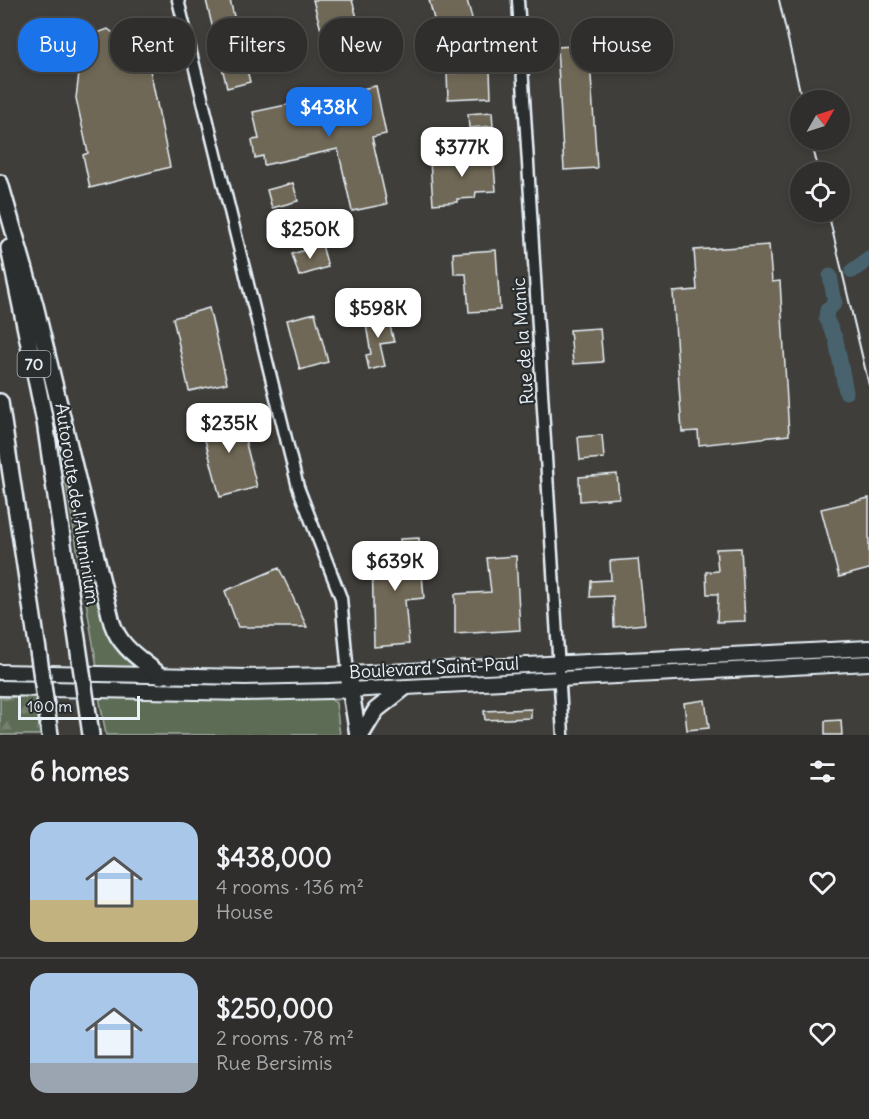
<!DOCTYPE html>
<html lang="en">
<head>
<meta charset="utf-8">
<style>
  body { margin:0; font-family:Delius,sans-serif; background:#373634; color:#f1f3f6; height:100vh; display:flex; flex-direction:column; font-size:22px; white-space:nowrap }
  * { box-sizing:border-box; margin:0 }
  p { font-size:20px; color:#a7a8a9 }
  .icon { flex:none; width:33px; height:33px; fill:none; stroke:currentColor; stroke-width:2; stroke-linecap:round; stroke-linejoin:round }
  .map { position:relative; height:735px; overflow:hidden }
  .panel { display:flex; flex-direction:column; background:#2f2e2c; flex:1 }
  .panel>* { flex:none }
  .banner { position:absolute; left:18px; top:18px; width:834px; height:54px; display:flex; gap:12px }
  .needle { width:39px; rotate:51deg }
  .fabs { position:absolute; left:790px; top:90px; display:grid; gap:12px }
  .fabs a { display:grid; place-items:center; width:60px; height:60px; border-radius:50%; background:#2f2e2c; box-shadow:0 3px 9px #0003,0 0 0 2px #4a4a48; font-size:30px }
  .scale { position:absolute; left:18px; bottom:15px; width:122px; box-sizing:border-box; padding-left:6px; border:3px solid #e8f1f8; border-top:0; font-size:16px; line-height:21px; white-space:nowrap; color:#e8f1f8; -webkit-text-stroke:4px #2a2d2e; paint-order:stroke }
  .price { position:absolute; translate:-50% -51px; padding:0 14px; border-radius:12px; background:#fff; color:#222; font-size:20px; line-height:39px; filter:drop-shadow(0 2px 3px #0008) }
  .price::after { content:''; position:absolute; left:50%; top:36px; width:18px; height:14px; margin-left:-9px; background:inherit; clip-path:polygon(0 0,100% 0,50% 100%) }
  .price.current { background:#1a73e8; color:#fff }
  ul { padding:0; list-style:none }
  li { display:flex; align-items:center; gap:18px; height:150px; padding:0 30px }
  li+li { border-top:2px solid #4a4a48 }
  li span { display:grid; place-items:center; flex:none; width:168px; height:120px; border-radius:18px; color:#555 }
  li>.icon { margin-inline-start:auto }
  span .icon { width:72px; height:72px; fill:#fffc; stroke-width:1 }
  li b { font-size:26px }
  h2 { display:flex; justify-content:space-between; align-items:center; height:72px; padding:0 30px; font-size:26px }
  .pill { padding:0 21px; border-radius:24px; background:#2f2e2c; box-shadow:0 3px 9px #0003,0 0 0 2px #4a4a48; font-size:21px; line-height:54px }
  .pill.current { background:#1a73e8; color:#fff }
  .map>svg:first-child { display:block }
  .green { fill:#5d6c54; stroke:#a2aea6; stroke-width:1.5 }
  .forest { fill:url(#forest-firs); stroke:#a2aea6; stroke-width:1.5 }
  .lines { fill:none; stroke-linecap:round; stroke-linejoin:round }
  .river { stroke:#49636e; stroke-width:15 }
  .building { fill:#6f6757; stroke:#e8f1f8; stroke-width:1.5 }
  .minor-casing { stroke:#e8f1f8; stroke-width:15 }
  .major-casing { stroke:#e8f1f8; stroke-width:18 }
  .highway-casing { stroke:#e8f1f8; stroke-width:20 }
  .minor { stroke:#2a2d2e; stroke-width:10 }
  .major { stroke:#2a2d2e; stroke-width:14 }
  .highway { stroke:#2a2d2e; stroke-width:15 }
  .rail { stroke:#e8f1f8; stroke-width:2 }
  .highway-bridge-casing { stroke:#e8f1f8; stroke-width:20; stroke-linecap:butt }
  .highway-bridge { stroke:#2a2d2e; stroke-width:15 }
  .labels { text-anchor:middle; stroke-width:4.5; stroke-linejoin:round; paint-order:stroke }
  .shield { fill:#2a2d2e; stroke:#afb6bb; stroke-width:1.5 }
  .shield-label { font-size:16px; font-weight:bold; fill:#e8f1f8 }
  .street-label { font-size:18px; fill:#e8f1f8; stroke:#2a2d2e }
</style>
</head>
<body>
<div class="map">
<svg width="869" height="735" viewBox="0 0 869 735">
  <defs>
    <pattern id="forest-firs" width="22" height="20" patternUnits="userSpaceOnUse" patternTransform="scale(1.5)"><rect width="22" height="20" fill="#5d6c54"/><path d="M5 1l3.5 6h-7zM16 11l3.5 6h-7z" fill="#74816d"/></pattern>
  </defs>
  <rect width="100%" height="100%" fill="#3f3e3a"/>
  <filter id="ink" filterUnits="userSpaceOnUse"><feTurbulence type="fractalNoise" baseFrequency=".0167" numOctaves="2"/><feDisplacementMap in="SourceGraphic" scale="12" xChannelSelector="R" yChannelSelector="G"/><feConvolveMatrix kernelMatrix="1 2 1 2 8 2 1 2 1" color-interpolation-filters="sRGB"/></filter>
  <g filter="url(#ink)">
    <!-- green -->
    <path class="green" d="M47,371L110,635L115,646L137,669L97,667Z
      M99,696L174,699L327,697L336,703L340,735H106Z"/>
    <!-- forest -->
    <path class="forest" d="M36,696L40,735H0V698Z"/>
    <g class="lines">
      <!-- river -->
      <path class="river" d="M852,271L869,259
        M830,276L835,303L827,310L826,318L836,340L846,392"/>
    </g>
    <!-- building -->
    <path class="building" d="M206,0H230L250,82L227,88Z
      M313,0H352L365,46L328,56Z
      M429,0H467L473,22L437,31Z
      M108,29L148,60L170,167L90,188L83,155L88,153L76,98L81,57L89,36Z
      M589,45L597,168L564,170L557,47Z
      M490,71L491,97L448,99L447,73Z
      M376,86L386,134L372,137L387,204L352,211L338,149L264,165L263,156L255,158L252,140L259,139L253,112Z
      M492,112L493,126L469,128L468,114Z
      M493,154L496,191L476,192L475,198L457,199V202L433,204L430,161Z
      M293,183L298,201L272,208L267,190Z
      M322,245L328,267L299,276L292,254Z
      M769,245L772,282L780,281L789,435L699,445L698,431L682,432L673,292L697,290L694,250Z
      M496,250L500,310L469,312L466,274H454L453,253Z
      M209,308L227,383L189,391L173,318Z
      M315,313L328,362L300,370L287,320Z
      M387,313L394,342L380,344L385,366L369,370L366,355L371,354L365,319Z
      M600,328L603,362L573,364L570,330Z
      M238,412L257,487L220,497L200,421Z
      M602,435L604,458L580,460L578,437Z
      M617,474L619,498L580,501L579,477Z
      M869,498V569L839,577L821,509Z
      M419,538L424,598L405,600L409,644L374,647L372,554H401L400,539Z
      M741,548L745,621L717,622L718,594H707L706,572L718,571L716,549Z
      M516,556L520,630L455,634V594L491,592L487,558Z
      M638,559L645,624L614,627L613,596L590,597L591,581L611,580L610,561Z
      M279,568L307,627H238L225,591Z
      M705,700L709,728L687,730L684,703Z
      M531,709V718L485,720L484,711Z
      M841,720L842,735H825V721Z"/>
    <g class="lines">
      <defs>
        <path id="minor" d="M178,0L298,487L341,598L348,674
          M518,0L563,735"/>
        <path id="major" d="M0,672L246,677L328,675L869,648
          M0,688L245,693L329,691L869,663"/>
        <path id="highway" d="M0,183L35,305L112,623C121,649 140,658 161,676
          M9,248L45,422L80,659
          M0,402L39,657
          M348,674L358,735
          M46,706L50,735
          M87,707L91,735
          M361,735L376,710L404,688"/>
      </defs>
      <!-- minor casing -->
      <use href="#minor" class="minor-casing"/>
      <!-- major casing -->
      <use href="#major" class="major-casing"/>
      <!-- highway casing -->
      <use href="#highway" class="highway-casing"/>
      <!-- minor -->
      <use href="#minor" class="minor"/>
      <!-- major -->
      <use href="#major" class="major"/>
      <!-- highway -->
      <use href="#highway" class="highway"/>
      <!-- rail -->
      <path class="rail" d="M779,0L802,100
        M811,140L819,172
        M828,212L869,385"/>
      <defs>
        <path id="highway-bridge" d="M39,657L46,706
          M80,659L87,707"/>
      </defs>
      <!-- highway-bridge casing -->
      <use href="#highway-bridge" class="highway-bridge-casing"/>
      <!-- highway-bridge -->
      <use href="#highway-bridge" class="highway-bridge"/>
    </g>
  </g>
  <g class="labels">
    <!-- shield labels -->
    <rect class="shield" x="17.5" y="351" width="33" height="26" rx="4.5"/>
    <g class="shield-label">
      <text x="34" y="370">70</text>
    </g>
    <!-- street labels -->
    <g class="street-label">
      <text transform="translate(523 341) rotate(-94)" y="6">Rue de la Manic</text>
      <text transform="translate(77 504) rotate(81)" y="6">Autoroute de l'Aluminium</text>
      <text transform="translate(434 668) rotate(-3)" y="6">Boulevard Saint-Paul</text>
    </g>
  </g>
</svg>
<div class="fabs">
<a><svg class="needle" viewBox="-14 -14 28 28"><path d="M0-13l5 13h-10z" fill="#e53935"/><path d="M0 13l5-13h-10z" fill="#a7a8a9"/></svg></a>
<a><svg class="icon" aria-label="locate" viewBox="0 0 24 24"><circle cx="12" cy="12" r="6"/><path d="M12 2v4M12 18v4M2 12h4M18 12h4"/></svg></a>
</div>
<div class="scale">100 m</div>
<b class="price current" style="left:329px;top:138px">$438K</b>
<b class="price" style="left:462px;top:178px">$377K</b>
<b class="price" style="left:310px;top:260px">$250K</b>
<b class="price" style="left:378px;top:339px">$598K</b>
<b class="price" style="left:229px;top:454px">$235K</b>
<b class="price" style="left:395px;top:592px">$639K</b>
<div class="banner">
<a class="pill current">Buy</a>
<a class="pill">Rent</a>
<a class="pill">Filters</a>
<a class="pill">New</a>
<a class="pill">Apartment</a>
<a class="pill">House</a>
</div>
</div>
<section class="panel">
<h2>6 homes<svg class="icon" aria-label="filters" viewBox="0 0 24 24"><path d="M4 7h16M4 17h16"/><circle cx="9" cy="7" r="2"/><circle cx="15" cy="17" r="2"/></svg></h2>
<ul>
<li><span style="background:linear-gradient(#a9c7e8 65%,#c2b280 0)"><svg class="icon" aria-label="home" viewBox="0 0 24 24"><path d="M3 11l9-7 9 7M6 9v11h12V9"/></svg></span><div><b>$438,000</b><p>4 rooms · 136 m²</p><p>House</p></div><svg class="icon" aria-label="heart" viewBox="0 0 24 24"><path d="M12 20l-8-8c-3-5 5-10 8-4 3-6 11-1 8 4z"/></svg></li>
<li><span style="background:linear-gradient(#a9c7e8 75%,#9aa5b1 0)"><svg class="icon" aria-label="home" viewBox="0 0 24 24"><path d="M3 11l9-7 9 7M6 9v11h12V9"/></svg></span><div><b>$250,000</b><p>2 rooms · 78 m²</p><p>Rue Bersimis</p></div><svg class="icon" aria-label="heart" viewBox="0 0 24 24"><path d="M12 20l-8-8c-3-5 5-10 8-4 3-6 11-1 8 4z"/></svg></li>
</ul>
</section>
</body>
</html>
